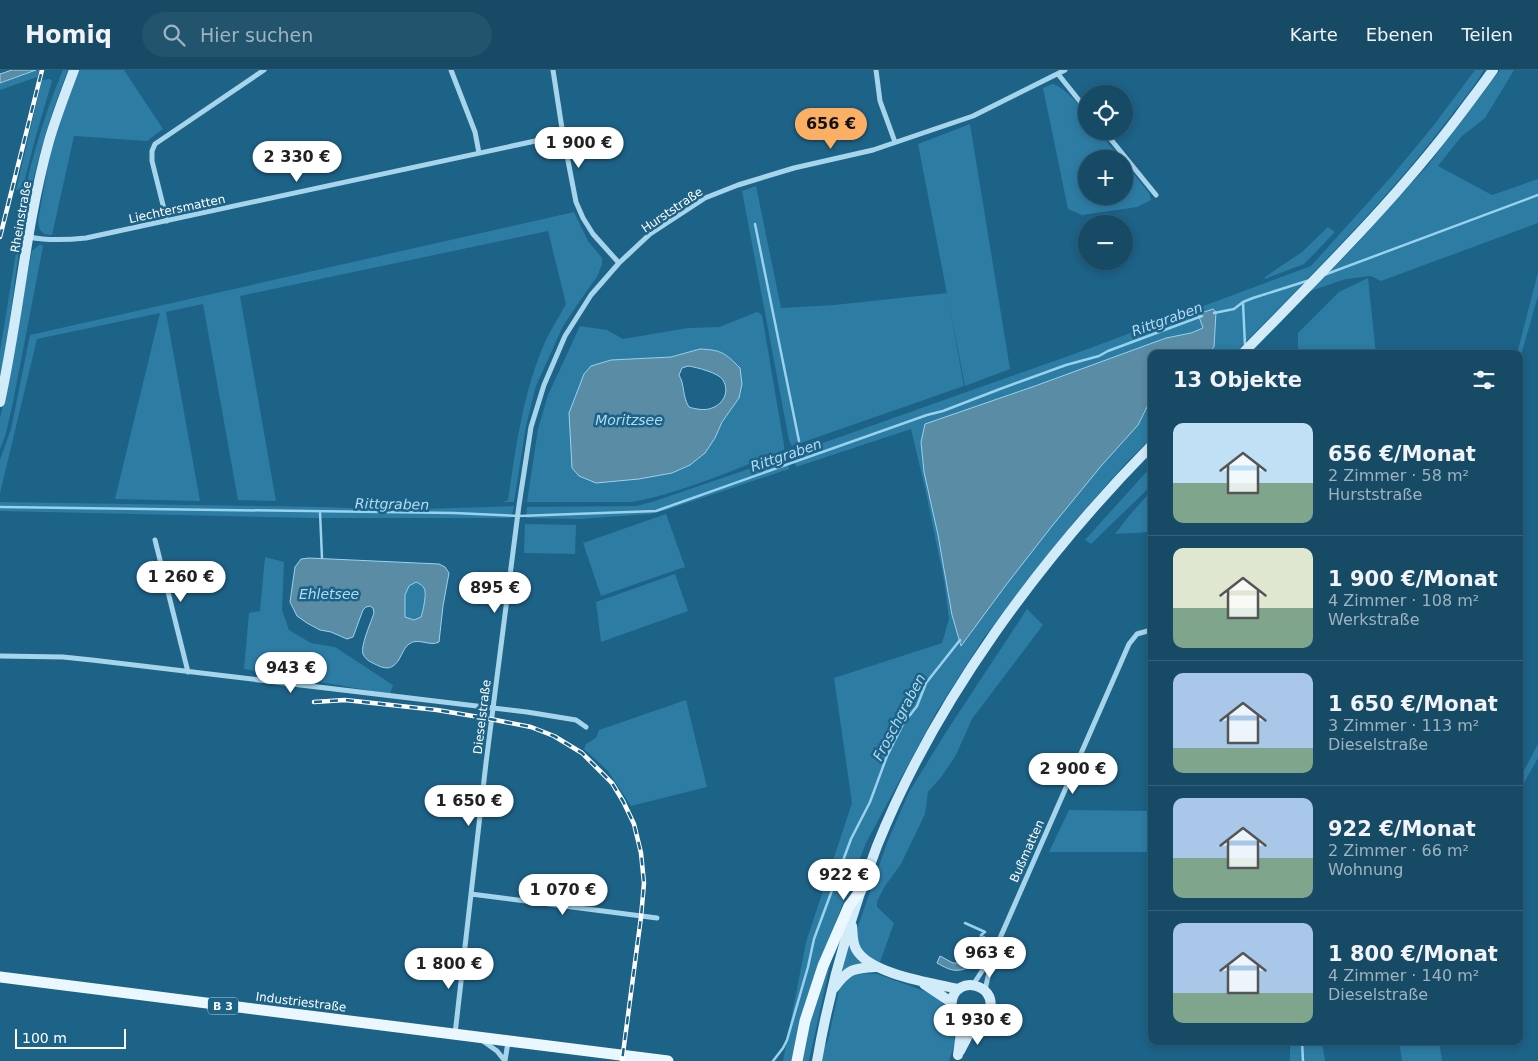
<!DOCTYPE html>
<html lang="de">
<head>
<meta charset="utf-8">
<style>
  body { margin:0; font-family:"DejaVu Sans",sans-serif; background:#23546e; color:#f1f3f6; height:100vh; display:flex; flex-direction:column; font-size:19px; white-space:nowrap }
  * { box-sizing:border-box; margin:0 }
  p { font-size:16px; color:#9eb3bf }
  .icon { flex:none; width:28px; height:28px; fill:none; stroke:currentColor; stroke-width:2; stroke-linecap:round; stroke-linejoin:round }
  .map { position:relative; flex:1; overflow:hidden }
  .side { position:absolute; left:1148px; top:280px; width:375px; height:695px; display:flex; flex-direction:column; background:#164a65; border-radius:10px; box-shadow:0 2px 8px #0003,0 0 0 1px #356279 }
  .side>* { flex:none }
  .buttons { position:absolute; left:1078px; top:15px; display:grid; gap:10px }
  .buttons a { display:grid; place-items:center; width:55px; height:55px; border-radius:50%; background:#164a65; box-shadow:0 2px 8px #0003,0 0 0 1px #356279; font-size:25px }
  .scale { position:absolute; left:15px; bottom:12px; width:111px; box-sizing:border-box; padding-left:5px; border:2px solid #fff; border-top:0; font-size:14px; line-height:18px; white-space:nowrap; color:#fff; -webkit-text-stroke:4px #1d6287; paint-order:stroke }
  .price { position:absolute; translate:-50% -42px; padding:0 11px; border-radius:18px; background:#fff; color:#222; font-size:16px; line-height:32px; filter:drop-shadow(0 1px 2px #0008) }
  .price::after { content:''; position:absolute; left:50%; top:30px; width:15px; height:11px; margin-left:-8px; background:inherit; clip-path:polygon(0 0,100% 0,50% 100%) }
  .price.current { background:#fbaf64; color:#111 }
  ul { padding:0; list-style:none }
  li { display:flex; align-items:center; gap:15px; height:125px; padding:0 25px }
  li+li { border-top:1px solid #356279 }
  li span { display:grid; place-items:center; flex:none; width:140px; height:100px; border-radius:10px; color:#555 }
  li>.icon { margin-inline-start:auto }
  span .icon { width:60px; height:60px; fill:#fffc; stroke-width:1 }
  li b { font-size:21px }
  h2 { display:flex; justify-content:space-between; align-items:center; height:60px; padding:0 25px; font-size:21px }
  header { display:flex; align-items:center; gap:30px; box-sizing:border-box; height:70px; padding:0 25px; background:#164a65; border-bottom:1px solid #356279 }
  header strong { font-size:24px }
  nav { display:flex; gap:28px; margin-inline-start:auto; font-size:18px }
  .search { width:350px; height:45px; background:#23546e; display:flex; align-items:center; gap:12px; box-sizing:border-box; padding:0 18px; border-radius:28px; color:#9eb3bf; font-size:19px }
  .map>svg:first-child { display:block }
  .green { fill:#2d7ca4; fill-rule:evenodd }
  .water { fill:#5b8ca6; stroke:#99d2ed; fill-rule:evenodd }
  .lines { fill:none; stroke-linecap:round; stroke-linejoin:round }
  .stream { stroke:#99d2ed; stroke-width:2.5 }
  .street { stroke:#a6d4eb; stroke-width:5 }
  .secondary { stroke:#d2ebf8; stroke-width:10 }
  .primary { stroke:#ebf7fe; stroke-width:11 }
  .rail-casing { stroke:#fff; stroke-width:4.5 }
  .rail { stroke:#1d6287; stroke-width:2.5; stroke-dasharray:8; stroke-linecap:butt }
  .labels { text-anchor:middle; stroke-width:5; stroke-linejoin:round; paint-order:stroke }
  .shield { fill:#1d6287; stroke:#bbd0db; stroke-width:1 }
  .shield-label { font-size:11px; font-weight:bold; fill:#fff }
  .street-label { font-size:12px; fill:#fff; stroke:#1d6287 }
  .water-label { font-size:14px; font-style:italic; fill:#b1ddf3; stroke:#1d6287 }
</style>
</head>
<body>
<header>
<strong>Homiq</strong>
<div class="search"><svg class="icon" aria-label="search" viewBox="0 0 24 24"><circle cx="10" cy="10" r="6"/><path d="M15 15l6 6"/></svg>Hier suchen</div>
<nav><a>Karte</a><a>Ebenen</a><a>Teilen</a></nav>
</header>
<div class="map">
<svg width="1538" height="991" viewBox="0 0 1538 991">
  <rect width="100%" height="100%" fill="#1d6287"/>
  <!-- green -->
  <path class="green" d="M36,0H39L37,7L0,20V13Z
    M63,0H68C46,55 31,111 21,169C13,216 10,263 0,309V281L29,103C38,68 49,33 63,0Z
    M78,0H124L163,59L147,71L74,66L52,165C42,165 39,161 38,151L51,78Z
    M1475,0H1484C1475,15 1464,29 1453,43C1388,130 1310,206 1234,284H1151V368L1125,394L1073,453L983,569L937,641L866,773L813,911L792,991H783L806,872L852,733L834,608L942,573L949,549L944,510L925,418L911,359L796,397L792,384L1074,284L1311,196L1391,107L1434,55Z
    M1500,0H1514L1485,48L1461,67L1438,96L1492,125L1538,109V153L1381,211L1371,206L1346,209L1310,221L1351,180L1428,95Z
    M50,9L52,11L35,69L22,121L16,120L42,10Z
    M1052,14C1061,14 1082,37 1086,45C1087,50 1086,57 1086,61H1098L1121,89H1086V126H1124V92L1149,123L1151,130L1137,137L1082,145L1068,139L1043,18Z
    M970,54L1010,299L965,316L918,74Z
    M756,116L781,238L834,235L947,223L964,316L792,376L789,370L742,121Z
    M574,142L588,171L602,188V194L597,207L588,219L563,256L536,316L526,356L514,432H503L508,430C516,376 523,322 545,272C551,259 559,247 566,234L548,161L240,226L276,431L238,430L203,234L166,242L200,431L115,429L160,243L37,269L0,423V390L11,359L30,265Z
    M1328,157L1335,162L1312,186L1304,194L1265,209V207L1302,182Z
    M40,174L43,176L13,332L6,363L0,379V348L7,318L22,229L32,181Z
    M1538,202V226L1519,292V284H1517Z
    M1368,208L1376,284H1298V263L1339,222Z
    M757,242L762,245L784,375V380C735,399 685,422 632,432H527L538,359L548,325L580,256L607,260L623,269L688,258L719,257ZM700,279L739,328L722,352L715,368L672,403L638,409L611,290L671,287Z
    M1151,381V416L1091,474L1085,470L1148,400L1149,394L1145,387Z
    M787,386L789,399L666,440L650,444L579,449L526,448L527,437L636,436L652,432Z
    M1151,421V462L1115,464L1129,446Z
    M0,432L326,437L390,440L514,436L511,448H313L0,441Z
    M666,444L685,497L601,526L583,473Z
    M525,454L576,455L575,484L524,483Z
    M265,487L284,492L282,540L289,560L311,573L335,577L393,615L390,624L244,599L249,543L260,541Z
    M675,504L688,541L601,572L596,532Z
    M416,512C420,514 424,516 425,521C426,526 423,542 421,547L414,550L405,547V525L409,516Z
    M1027,539L1043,555L972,649L956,685L942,706L928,722L925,744L901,794L885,816L877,831V837L894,853L880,892C863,885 857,878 857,859L887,773L909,722L948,659Z
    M686,630L707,717L631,736L608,701L584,679L586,674L596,668L599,660Z
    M1538,674V688L1519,722V710Z
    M1069,740L1151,741V782H1049Z
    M836,868L809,991H799L814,931Z
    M849,869C852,883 854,889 867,896L840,905Z
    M856,903L877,904L935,925L943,933L948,946L953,953L955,972L949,991H821V986L828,970L839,920L846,909Z
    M1290,971H1322L1325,991H1290Z
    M1399,971H1439L1442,991H1402Z"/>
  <!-- water -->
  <path class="water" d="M12,0H36L0,13V4Z
    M1213,239L1216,242L1214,277L1208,284H1151V329L1138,355L1102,395L1052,456L1006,515L961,576L952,545L938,465L924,402L921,372L925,354L1035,316L1166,268L1191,263L1203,258L1198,244Z
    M700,279C722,280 725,283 740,298L742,314L739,328L722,352L715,368L705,383L690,395L672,403L639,409L596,413L579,406L572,398L569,343L584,304L591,296L611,290L671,287ZM688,296C696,297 719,303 723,310C730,322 723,334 712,338C705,341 695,339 689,337C682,326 685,315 679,305L682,298Z
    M309,488L439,494L445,497L449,503L443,536L439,572C430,577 418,567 409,574C402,579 401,591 393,596C389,599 383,598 379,596C373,593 366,591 363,584C360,577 371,552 374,543L373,538L370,536L366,537L363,540L353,567L347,569L331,562L320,560L307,553L297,546L290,532L295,497L301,489ZM416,512C420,514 424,516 425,521C426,526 423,542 421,547L414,550L405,547V525L409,516Z
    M981,865L985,867L972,896C957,903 951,901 937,893L940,886L953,893H968L969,889L966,887L969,879L974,880Z"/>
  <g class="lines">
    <!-- stream -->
    <path class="stream" d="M755,154L799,371
      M1324,205L1538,125
      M1243,233L1245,275
      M1214,243L1234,239L1243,232L1253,228L1310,210
      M0,437L454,443L519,446L656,441L927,345L943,341L1000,319L1066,295L1099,286L1108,281L1202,246
      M320,442L322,488
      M965,853L985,862L981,865
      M1302,971L1303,991
      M773,991L783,978L787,970L808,897L814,869L851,769L870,732L887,686L903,654L917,636L926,613L960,570"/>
    <!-- street -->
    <path class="street" d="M451,0L475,62L479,83
      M553,0L563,65L576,132L583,148L593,164L619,193
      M876,0L880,31L895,72
      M1058,4L1086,39
      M1104,61L1156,125
      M167,151L152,91V81L155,74L264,0
      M29,167C48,171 67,170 86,168L563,65
      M155,470L188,602
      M0,586L63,587L92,590L527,642L576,650L586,657
      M471,824L657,848
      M973,915L993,884L1129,574L1137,564L1151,560
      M985,920L992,889
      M455,964L486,693L519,435L531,357L544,315L565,266L591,225L619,193L650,164L705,128L738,115L794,98L873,80L973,46L1065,0
      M483,971L497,981L505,991
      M505,991L508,972"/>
    <!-- secondary -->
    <path class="secondary" d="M1242,284C1317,207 1394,132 1459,46C1470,31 1482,16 1493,0
      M0,332C19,246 25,157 49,71C56,47 65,24 74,0
      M852,856C853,864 852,872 856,879C869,904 932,913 959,919
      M924,914L951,932
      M834,918C848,899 853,898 876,897
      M960,981L974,954
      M958,985C959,975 963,961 959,951C956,943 950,941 952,930C957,905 996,914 990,939C986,953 970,957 959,950
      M817,991C830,917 850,846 877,776C936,629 1041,488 1151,376"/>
    <!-- primary -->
    <path class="primary" d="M0,907L668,991
      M797,991L805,951L823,896L849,836L861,820"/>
    <defs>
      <path id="rail" d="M0,167L42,0
        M314,632L345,630L437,640L485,648L531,657L554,666L582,683L612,713L623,731L634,754L641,783L644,813L641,847L622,991"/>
    </defs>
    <!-- rail casing -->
    <use href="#rail" class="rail-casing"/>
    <!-- rail -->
    <use href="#rail" class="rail"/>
  </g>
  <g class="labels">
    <!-- shield labels -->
    <rect class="shield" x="208" y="927.5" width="30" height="17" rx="4"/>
    <g class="shield-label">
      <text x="223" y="940">B 3</text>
    </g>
    <!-- street labels -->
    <g class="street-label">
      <text transform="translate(177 139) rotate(-12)" y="4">Liechtersmatten</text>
      <text transform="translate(672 140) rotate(-34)" y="4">Hurststraße</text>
      <text transform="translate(21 147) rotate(-80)" y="4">Rheinstraße</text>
      <text transform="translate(482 647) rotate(-83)" y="4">Dieselstraße</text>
      <text transform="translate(1027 781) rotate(-66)" y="4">Bußmatten</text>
      <text transform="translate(301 932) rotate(7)" y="4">Industriestraße</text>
    </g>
    <!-- water labels -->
    <g class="water-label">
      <text transform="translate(1167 249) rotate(-20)" y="5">Rittgraben</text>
      <text x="629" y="355">Moritzsee</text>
      <text transform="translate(786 385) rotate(-19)" y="5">Rittgraben</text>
      <text transform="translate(392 434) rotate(1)" y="5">Rittgraben</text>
      <text x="329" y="529">Ehletsee</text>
      <text transform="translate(899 647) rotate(-62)" y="5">Froschgraben</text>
    </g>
  </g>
</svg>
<div class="buttons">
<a><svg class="icon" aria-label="locate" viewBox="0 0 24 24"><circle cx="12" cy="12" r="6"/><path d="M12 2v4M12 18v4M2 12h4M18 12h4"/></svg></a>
<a>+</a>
<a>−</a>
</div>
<div class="scale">100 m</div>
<b class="price current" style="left:831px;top:80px">656 €</b>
<b class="price" style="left:579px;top:99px">1 900 €</b>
<b class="price" style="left:297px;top:113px">2 330 €</b>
<b class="price" style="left:181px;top:533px">1 260 €</b>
<b class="price" style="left:495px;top:544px">895 €</b>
<b class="price" style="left:291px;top:624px">943 €</b>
<b class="price" style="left:1073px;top:725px">2 900 €</b>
<b class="price" style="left:469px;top:757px">1 650 €</b>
<b class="price" style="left:844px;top:831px">922 €</b>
<b class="price" style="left:563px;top:846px">1 070 €</b>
<b class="price" style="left:990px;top:909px">963 €</b>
<b class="price" style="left:449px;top:920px">1 800 €</b>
<b class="price" style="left:978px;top:976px">1 930 €</b>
<section class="side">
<h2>13 Objekte<svg class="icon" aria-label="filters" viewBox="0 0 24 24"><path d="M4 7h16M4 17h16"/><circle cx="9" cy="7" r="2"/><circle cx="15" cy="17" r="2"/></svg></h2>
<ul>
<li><span style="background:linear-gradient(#bfe0f5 60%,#7fa58c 0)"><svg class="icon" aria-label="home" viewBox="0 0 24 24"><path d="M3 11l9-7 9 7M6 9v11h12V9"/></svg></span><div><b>656 €/Monat</b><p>2 Zimmer · 58 m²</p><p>Hurststraße</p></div></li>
<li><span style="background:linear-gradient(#dfe7d0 60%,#7fa58c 0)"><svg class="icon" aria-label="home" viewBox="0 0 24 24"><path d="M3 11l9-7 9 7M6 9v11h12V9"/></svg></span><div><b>1 900 €/Monat</b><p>4 Zimmer · 108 m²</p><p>Werkstraße</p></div></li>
<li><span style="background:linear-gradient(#a9c7e8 75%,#7fa58c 0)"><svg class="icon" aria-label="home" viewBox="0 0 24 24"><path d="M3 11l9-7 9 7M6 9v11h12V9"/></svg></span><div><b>1 650 €/Monat</b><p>3 Zimmer · 113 m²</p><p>Dieselstraße</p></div></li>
<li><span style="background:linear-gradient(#a9c7e8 60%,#7fa58c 0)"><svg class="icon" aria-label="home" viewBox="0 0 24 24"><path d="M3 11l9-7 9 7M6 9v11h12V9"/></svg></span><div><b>922 €/Monat</b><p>2 Zimmer · 66 m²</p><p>Wohnung</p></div></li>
<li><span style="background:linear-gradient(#a9c7e8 70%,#7fa58c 0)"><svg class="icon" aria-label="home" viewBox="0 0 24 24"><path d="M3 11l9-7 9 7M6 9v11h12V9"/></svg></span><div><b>1 800 €/Monat</b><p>4 Zimmer · 140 m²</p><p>Dieselstraße</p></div></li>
</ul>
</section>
</div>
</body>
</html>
